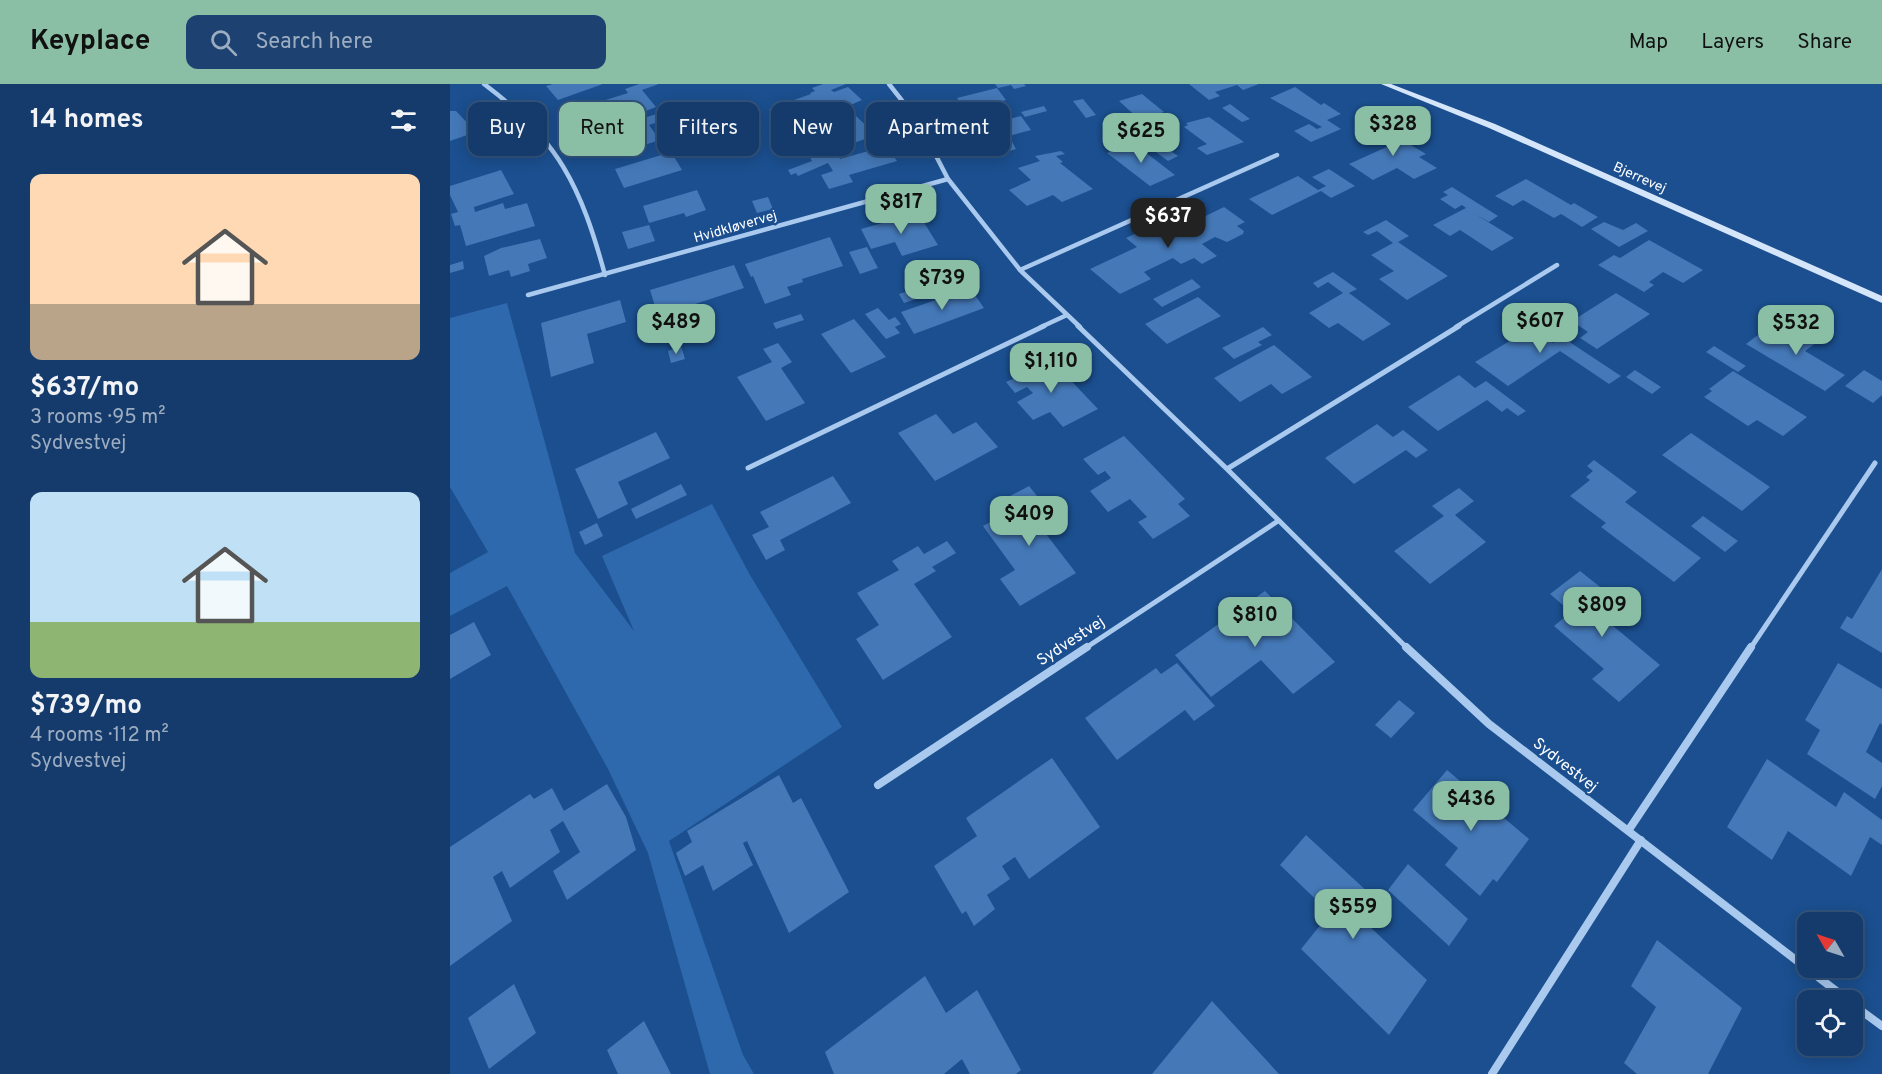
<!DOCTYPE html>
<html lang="en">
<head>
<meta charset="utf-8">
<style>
  body { margin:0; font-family:Overpass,sans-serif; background:#1d4271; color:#f1f3f6; height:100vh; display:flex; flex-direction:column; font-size:22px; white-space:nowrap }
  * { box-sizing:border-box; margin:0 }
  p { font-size:20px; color:#9dadc1 }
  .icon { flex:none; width:33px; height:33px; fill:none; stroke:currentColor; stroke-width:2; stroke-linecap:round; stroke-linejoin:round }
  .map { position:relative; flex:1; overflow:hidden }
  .drawer { display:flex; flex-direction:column; background:#143b6b; width:450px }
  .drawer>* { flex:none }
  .hud { position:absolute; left:18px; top:18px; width:570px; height:54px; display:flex; gap:12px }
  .needle { width:39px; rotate:309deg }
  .tools { position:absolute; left:1347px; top:828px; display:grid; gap:12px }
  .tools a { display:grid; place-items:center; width:66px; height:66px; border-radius:12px; background:#143b6b; box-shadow:0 3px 15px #0003,0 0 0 2px #33557e; font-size:30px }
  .price { position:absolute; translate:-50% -51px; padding:0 14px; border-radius:12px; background:#8abfa5; color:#111; font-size:20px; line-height:39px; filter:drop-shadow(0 2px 3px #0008) }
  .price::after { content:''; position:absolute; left:50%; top:36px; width:18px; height:14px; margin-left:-9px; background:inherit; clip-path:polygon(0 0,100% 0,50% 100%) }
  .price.current { background:#222; color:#fff }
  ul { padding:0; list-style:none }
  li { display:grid; align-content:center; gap:12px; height:318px; padding:0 30px }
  li span { display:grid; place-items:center; height:186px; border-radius:12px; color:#555 }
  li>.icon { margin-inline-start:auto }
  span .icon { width:108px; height:108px; fill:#fffc; stroke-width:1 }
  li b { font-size:26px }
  h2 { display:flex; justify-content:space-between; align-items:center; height:72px; padding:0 30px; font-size:26px }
  .tag { padding:0 21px; border-radius:12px; background:#143b6b; box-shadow:0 3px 15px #0003,0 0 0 2px #33557e; font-size:21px; line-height:54px }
  .tag.current { background:#8abfa5; color:#111 }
  header { display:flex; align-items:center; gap:36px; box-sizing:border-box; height:84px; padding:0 30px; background:#8abfa5; color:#111 }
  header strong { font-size:28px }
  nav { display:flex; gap:33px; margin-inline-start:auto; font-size:21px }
  .search { width:420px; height:54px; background:#1d4271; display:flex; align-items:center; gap:15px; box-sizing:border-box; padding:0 21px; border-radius:12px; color:#9dadc1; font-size:22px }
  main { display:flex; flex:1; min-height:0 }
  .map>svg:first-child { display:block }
  .green { fill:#2e69ad }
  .building { fill:#4478b7 }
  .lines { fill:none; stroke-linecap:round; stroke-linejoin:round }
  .street-far2 { stroke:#a9c9ee; stroke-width:4.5 }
  .street-far1 { stroke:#a9c9ee; stroke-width:5 }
  .street { stroke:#a9c9ee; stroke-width:8 }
  .secondary { fill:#d6e6fa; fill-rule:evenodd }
  .labels { text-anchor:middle; stroke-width:5; stroke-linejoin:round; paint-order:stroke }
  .far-street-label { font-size:14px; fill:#fff; stroke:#1b4f8f }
  .street-label { font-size:16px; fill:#fff; stroke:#1b4f8f }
</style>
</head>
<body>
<header>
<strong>Keyplace</strong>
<div class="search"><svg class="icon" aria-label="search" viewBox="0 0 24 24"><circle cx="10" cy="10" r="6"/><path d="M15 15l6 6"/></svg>Search here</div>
<nav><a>Map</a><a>Layers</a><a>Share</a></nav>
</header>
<main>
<section class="drawer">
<h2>14 homes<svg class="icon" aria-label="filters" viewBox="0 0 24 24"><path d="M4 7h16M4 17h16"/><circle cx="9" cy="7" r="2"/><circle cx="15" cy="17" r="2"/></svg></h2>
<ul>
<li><span style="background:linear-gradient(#ffd9b3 70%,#b9a48a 0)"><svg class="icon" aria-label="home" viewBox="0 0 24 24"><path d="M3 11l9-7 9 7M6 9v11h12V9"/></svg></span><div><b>$637/mo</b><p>3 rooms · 95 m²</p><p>Sydvestvej</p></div></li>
<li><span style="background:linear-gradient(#bfe0f5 70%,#8fb573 0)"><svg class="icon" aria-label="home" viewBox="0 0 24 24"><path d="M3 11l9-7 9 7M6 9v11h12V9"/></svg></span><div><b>$739/mo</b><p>4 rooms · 112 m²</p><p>Sydvestvej</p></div></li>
</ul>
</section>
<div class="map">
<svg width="1432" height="990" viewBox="0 0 1432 990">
  <rect width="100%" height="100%" fill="#1b4f8f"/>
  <!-- green -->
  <path class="green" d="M57,219L125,469L184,547L152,472L262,420L300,491L392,643L219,757L293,971L304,990H260L198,769L158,685L57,502L0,532V489L38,468L0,403V234Z"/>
  <!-- building -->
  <path class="building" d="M103,0H153L108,16L96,2Z
    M189,0H209L192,6L206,23L175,35L169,28L140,37L130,24L178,9L175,5Z
    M373,0H396L381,6L384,8L398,3L412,16L396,23L389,18L341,35L339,32L329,36L319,25L361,10L360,9L365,7L362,4Z
    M545,0H574L576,2L564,5L561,1L548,4Z
    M739,0H809L793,6L787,1L765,8L770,12L759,16Z
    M845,3L871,21L874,19L891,30L877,36L891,45L861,58L844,47L859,40L867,45L872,43L820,14Z
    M547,4L556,16L526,24L530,28L523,30L520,26L516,27L507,14Z
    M692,10L714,28L690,36L669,17Z
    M633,15L646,31L636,34L623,17Z
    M780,20L800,35L792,38L772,24Z
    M232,22L237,29L199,41L210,56L154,74L142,58L166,50L162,44Z
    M594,22L597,27L575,33L571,28Z
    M0,27H6L26,48L0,57Z
    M387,31L392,35L405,31L426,51L398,61L394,57L384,61L368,46L358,49L352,44Z
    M571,32L581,46L559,52L566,65L549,70L530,43Z
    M759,33L794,58L757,71L747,64L757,60L734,43L738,41L736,39Z
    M940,41L955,51L949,54L976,70L969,73L987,84L964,95L947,84L923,96L899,80L941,61L935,60L919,50Z
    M250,56L254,62L223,71L232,86L174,104L165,85L218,69L216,66Z
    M705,56L728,72L718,77L695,60Z
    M682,58L725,91L700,102L657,69Z
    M436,62L447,77L399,91L403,98L379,105L371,91L383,87L378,79L348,92L346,89L341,91L338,86L362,77L359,71L373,67L377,73L387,70L390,75Z
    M611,67L615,70L606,72L613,78L610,79L643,105L612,118L603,111L577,122L559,106L581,96L568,84L590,77L585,72Z
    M879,85L905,102L881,114L871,107L822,131L799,115L848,92L868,106L876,102L862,93Z
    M51,86L64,110L24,123L25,128L53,119L55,125L77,119L85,142L16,162L10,141L5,142L1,130L8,128L0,111V102Z
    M1076,95L1121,121L1124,119L1148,133L1132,143L1111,130L1104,134L1073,116L1063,122L1045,112Z
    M1002,103L1048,132L1039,138L1025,130L1064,154L1042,167L1010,146L1000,152L983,141L1016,124L1012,121L1005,125L990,115L998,111L993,108Z
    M247,106L256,126L236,133L234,129L199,139L193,122Z
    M318,113L323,125L307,129L302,117Z
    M774,123L795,138L787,142L794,147L793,150L777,158L765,153L752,160L767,172L752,180L744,174L731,180L723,174L694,188L701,195L670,210L640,185L687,163L676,154L702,142L723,158L716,151Z
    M468,129L488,161L452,172L445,158L421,165L411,145Z
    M936,136L959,152L948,158L998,192L957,216L929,195L944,187L921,171L943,159L927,147L918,151L913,148Z
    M1154,138L1173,146L1186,139L1198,147L1169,163L1141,145Z
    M199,141L205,157L178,165L172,148Z
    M380,153L393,182L352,195L353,198L337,203L341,211L315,220L303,192L301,193L295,180Z
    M90,155L97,174L78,180L80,187L61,193L59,186L39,192L34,172L51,164Z
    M1199,156L1253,186L1233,199L1213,188L1199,198L1204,201L1194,208L1148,181L1164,171L1170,174Z
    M417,163L428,184L410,190L399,168Z
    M13,177L14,185L0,189V181Z
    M284,181L294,204L239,222L245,239L213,249L200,206Z
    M502,187L511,200L454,219L449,210L480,200L477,195Z
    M883,188L907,205L899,209L941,240L913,257L888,239L879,244L859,229L893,209L878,198L868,204L863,199Z
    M742,195L751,203L712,223L703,215Z
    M520,204L534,224L464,250L451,228Z
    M1166,209L1200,230L1147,265L1130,254L1138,248L1122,237Z
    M748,213L771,232L717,260L695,240Z
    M170,216L176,238L137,250L144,279L101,293L91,239Z
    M428,224L439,236L445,233L451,240L445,243L450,249L436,255L415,230Z
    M351,230L354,236L326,245L323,239Z
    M1100,230L1129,249L1118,257L1171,292L1159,300L1110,267L1058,302L1025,278L1081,244L1103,259L1112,252L1089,237Z
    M404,235L436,273L401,289L371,250Z
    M1340,242L1367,258L1355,267L1395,291L1375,307L1296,260L1316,245L1328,251Z
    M813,243L822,251L808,258L812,261L784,275L772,264Z
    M328,259L342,278L331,284L355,319L316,337L287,293L322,278L313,265Z
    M824,261L862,293L832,310L821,300L790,318L764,294Z
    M231,262L235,275L221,279L218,267Z
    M1264,262L1296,282L1288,288L1256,268Z
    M594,273L607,286L609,284L648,325L613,343L600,328L583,336L567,318L583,309L577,303L565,309L556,298L576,289L571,284Z
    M1185,286L1211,303L1202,310L1176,293Z
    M1414,286L1432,297V311L1423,319L1395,302Z
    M1283,287L1357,333L1333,352L1307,336L1298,342L1254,313L1262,307L1259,305Z
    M1009,291L1025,304L1036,297L1076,327L1068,332L1057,324L1052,328L1037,316L988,347L958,323Z
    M486,330L503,350L526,338L548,363L485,397L448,349Z
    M927,340L943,353L953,346L978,366L966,374L956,366L904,400L875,374Z
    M206,348L220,374L168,398L178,420L148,435L125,385Z
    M1241,349L1320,403L1292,427L1212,371Z
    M674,352L735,415L728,420L740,432L703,455L688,438L697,433L680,415L658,428L640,407L661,394L655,387L648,391L633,375Z
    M1144,376L1187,408L1175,418L1251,474L1224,498L1151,443L1156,439L1120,412L1140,396L1136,393L1143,387L1137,382Z
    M383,392L401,419L330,456L335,466L316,476L302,451L319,443L310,428Z
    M231,400L237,411L186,435L181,425Z
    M579,402L611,442L596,450L626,489L570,522L550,495L565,486L533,442L566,424L562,419L550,426L545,420Z
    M1009,404L1024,417L1005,431L1036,458L980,500L944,467L994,432L982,422Z
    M1253,432L1288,457L1275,468L1241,442Z
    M147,439L153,452L135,461L129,448Z
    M497,457L506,469L482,483L486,487L464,500L502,553L433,596L406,555L429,541L407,509L449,486L442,477L468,462L474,470Z
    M1432,485V569L1390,544L1397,532L1402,535Z
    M1130,487L1159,510L1145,520L1142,517L1138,521L1210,581L1169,618L1142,595L1154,585L1104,542L1121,528L1100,510Z
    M815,507L885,578L843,610L811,576L761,613L725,571Z
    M24,538L41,571L0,595V551Z
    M727,579L765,622L744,637L735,626L667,676L635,634L706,584L711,590Z
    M1388,579L1432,605V641L1430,639L1416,668L1432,679V702L1425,715L1357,670L1370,646L1355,636Z
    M949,616L965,629L941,654L925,641Z
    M602,674L650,743L579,795L565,773L552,782L560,795L537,811L545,825L524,842L516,827L512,830L484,782L527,752L516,734Z
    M1317,675L1386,723L1394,708L1432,736V761L1420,753L1401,792L1338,747L1322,776L1277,743Z
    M997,686L1079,755L1047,798L1043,795L1030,812L995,781L1008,764L963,726Z
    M329,691L343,719L351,714L399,808L339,849L297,757L293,759L303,781L263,807L253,781L235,792L226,769L242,758L237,747Z
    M157,700L176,733L186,766L117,816L103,787L130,768L113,737L100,746L110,768L60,804L52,787L43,793L62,837L0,882V763L80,710L84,715L102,704L114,727Z
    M856,751L919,809L904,828L977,896L939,951L851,865L880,829L830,781Z
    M958,780L1018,835L999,862L938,806Z
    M1207,856L1292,924L1258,990H1187L1174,979L1206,923L1181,902Z
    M475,892L496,929L527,906L571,986L566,990H520L512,975L494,990H384L375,968Z
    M64,900L86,949L39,985L18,934Z
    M762,917L829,990H702Z
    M194,937L221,990H168L157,966Z"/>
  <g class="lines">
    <!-- street-far2 -->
    <path class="street-far2" d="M34,0C109,56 131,103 155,191
      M439,0L468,37L498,95L570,186L630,243
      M570,186L827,71
      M78,211L498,95
      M591,243L617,231
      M1006,243L1107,181"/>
    <!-- street-far1 -->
    <path class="street-far1" d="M628,242L777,385L958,565
      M298,384L594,242
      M777,385L1009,242
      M634,565L828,437
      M1300,565L1425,379"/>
    <!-- street -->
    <path class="street" d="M956,563L1039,640L1398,916
      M428,701L637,563
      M1178,747L1301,563
      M1402,920L1432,942
      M1042,990L1191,756"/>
    <!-- secondary -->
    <path class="secondary" d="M931,0H941L1045,40L1432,212V219L1039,44Z"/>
  </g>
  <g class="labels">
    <!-- far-street labels -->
    <g class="far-street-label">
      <text transform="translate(1190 93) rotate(24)" y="5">Bjerrevej</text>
      <text transform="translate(285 142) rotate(-16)" y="5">Hvidkløvervej</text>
    </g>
    <!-- street labels -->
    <g class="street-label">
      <text transform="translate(620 556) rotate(-33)" y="6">Sydvestvej</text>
      <text transform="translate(1116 680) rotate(38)" y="6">Sydvestvej</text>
    </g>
  </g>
</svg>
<div class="tools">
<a><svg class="needle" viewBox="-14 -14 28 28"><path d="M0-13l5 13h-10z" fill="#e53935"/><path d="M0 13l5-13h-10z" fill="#9dadc1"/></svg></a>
<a><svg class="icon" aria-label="locate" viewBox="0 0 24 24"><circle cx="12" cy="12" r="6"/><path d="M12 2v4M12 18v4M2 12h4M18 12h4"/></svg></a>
</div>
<b class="price" style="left:943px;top:73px">$328</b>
<b class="price" style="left:691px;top:80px">$625</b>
<b class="price" style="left:451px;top:151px">$817</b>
<b class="price current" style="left:718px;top:165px">$637</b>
<b class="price" style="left:492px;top:227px">$739</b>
<b class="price" style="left:1090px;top:270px">$607</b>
<b class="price" style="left:226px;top:271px">$489</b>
<b class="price" style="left:1346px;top:272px">$532</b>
<b class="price" style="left:601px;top:310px">$1,110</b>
<b class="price" style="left:579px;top:463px">$409</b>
<b class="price" style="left:1152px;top:554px">$809</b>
<b class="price" style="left:805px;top:564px">$810</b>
<b class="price" style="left:1021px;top:748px">$436</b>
<b class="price" style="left:903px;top:856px">$559</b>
<div class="hud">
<a class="tag">Buy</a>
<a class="tag current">Rent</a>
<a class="tag">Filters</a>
<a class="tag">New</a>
<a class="tag">Apartment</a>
</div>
</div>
</main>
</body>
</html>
